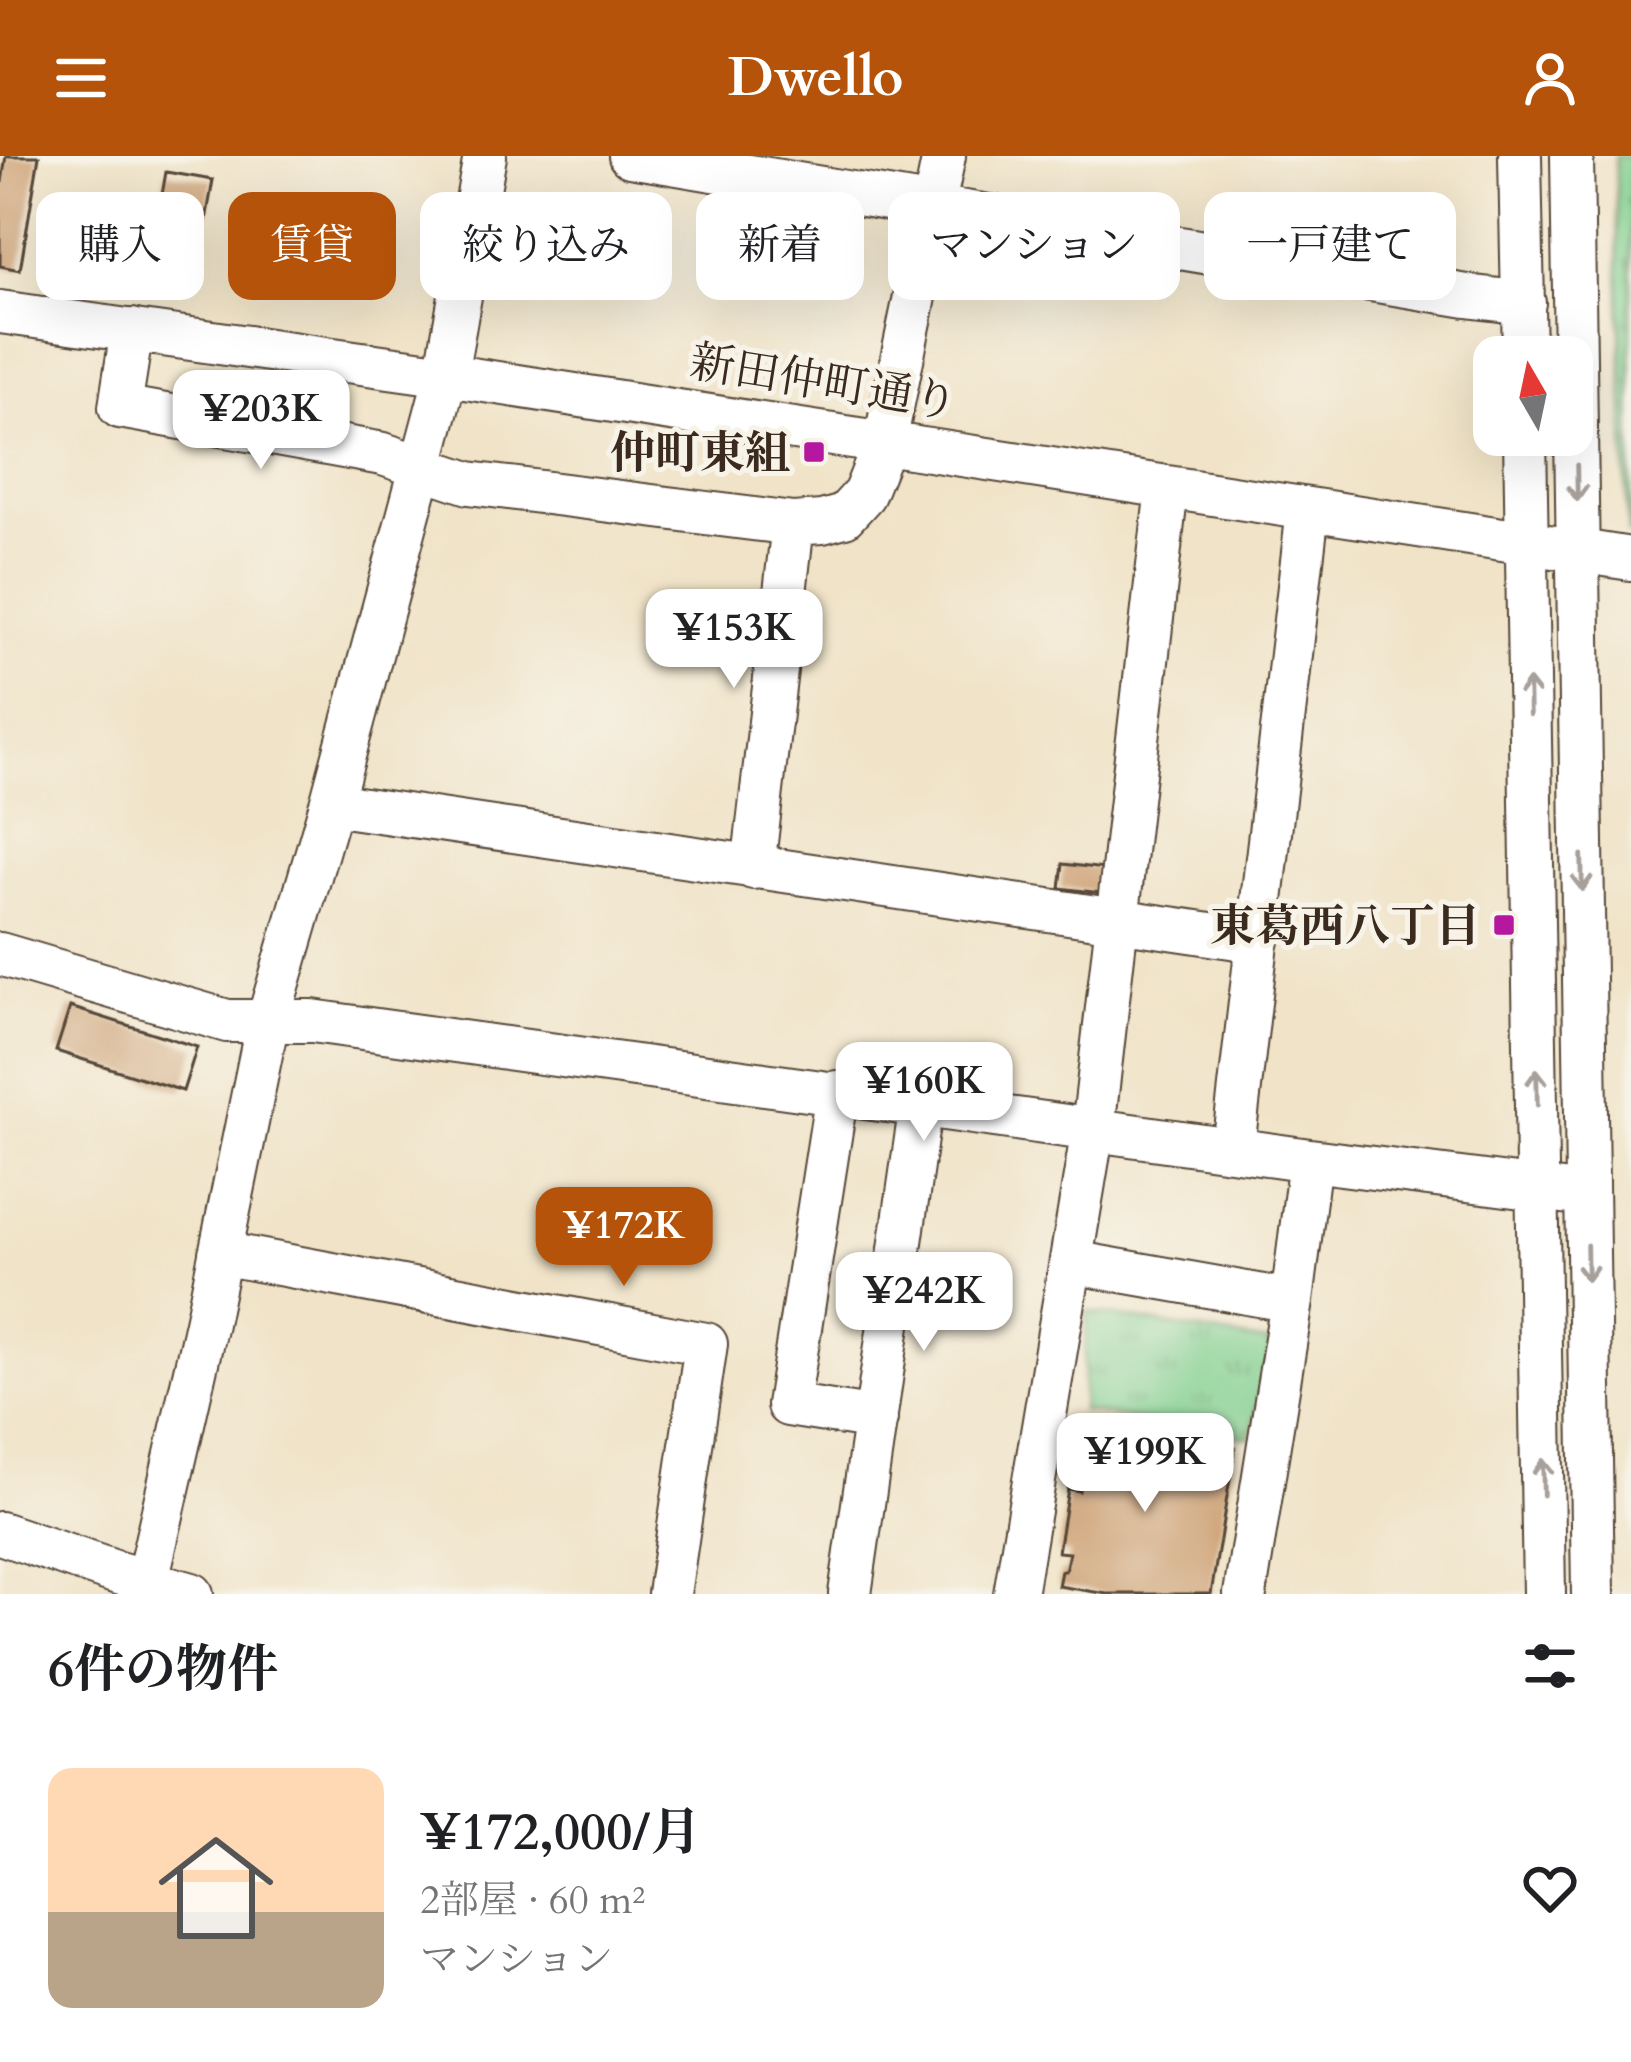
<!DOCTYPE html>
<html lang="ja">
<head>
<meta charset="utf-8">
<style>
  body { margin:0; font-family:Cardo,"Noto Serif JP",serif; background:#f6f6f6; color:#202124; height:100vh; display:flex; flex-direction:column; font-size:45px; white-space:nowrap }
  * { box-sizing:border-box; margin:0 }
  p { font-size:39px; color:#757577 }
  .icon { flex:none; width:66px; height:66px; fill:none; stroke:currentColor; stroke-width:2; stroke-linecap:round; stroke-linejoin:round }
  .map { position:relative; height:1438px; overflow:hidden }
  .side { display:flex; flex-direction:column; background:#fff; flex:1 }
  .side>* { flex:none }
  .banner { position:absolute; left:36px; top:36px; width:1560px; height:108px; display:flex; gap:24px }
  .needle { width:78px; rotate:351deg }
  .fabs { position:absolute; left:1473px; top:180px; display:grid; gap:24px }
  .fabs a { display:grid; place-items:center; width:120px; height:120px; border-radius:24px; background:#fff; box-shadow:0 12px 48px #0002; font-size:60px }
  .price { position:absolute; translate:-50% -102px; padding:0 27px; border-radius:24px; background:#fff; color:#222; font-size:39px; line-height:78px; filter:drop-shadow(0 3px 6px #0008) }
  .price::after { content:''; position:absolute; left:50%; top:72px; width:36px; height:27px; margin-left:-18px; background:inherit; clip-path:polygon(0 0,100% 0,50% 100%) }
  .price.current { background:#b45309; color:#fff }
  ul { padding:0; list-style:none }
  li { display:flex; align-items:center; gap:36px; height:300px; padding:0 48px }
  li span { display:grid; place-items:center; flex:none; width:336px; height:240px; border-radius:24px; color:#555 }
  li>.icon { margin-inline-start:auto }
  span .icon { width:144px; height:144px; fill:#fffc; stroke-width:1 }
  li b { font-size:51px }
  h2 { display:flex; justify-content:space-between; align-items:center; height:144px; padding:0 48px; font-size:51px }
  .pill { padding:0 42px; border-radius:24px; background:#fff; box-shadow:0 12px 48px #0002; font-size:42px; line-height:108px }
  .pill.current { background:#b45309; color:#fff }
  header { display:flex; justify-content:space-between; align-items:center; height:156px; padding:0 48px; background:#b45309; color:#fff; font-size:54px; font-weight:700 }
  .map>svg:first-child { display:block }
  .park { fill:url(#park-tufts); stroke:#5e7c56; stroke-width:3 }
  .building { fill:#cb9c6e }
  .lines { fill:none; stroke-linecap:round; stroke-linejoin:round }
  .minor-casing { stroke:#564637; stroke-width:46 }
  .minor { stroke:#fff; stroke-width:42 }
  .oneway { stroke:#a79f9a }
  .poi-dot { fill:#b5179e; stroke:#f7f3e8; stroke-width:4.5 }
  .labels { text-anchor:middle; stroke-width:10; stroke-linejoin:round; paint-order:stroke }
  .street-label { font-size:45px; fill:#3b2a1e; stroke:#f7f3e8 }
  .poi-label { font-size:45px; font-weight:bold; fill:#3b2a1e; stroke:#f7f3e8; text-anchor:end }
</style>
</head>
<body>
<header><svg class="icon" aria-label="menu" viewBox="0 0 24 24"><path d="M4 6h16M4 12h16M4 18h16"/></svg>Dwello<svg class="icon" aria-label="person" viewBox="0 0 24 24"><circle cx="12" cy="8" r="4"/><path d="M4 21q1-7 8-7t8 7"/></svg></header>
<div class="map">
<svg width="1631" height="1438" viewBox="0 0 1631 1438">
  <defs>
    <pattern id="park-tufts" width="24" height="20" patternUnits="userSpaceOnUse" patternTransform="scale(3)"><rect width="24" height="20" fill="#80cf8f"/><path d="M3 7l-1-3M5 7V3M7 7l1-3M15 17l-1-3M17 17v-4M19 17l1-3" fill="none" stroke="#6aa874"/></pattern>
  </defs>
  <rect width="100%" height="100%" fill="#f7f3e8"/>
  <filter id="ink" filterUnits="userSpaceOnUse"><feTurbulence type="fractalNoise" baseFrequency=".00833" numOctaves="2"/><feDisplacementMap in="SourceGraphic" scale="24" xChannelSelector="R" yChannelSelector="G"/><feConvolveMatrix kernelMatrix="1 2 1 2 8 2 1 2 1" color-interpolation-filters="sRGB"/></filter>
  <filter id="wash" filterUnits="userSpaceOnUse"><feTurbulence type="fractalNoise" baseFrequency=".004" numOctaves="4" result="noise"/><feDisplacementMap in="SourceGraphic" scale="48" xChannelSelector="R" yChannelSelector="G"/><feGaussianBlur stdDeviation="2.7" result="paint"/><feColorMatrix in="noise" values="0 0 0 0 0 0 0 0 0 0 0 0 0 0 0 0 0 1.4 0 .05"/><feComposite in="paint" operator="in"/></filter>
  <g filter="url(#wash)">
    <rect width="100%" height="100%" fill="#f0e3c7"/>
    <!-- park -->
    <path class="park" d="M1615,0H1631V378H1628Z
      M1087,1155L1271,1187L1250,1282L1082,1255Z"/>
    <g id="blocks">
      <!-- building -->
      <path class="building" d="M6,0H39L20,114L0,110V39Z
        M166,16L213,24L201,93L154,85Z
        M1063,708L1105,713L1102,737L1060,732Z
        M70,851L197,891L183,935L56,895Z
        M1089,1269L1235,1292L1211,1438H1107L1058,1430L1061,1415H1065L1069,1397L1058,1396L1068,1333L1079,1335Z"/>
    </g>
  </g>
  <g filter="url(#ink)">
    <use href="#blocks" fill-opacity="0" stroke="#564637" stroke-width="3"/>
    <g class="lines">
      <defs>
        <path id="minor" d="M630,0L1467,140L1524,147
          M1520,0L1524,201
          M1572,0L1593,1438
          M0,156L446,219L1631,403
          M132,174L120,251L383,298L469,327L793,368L822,366L844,360L864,338L885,286L944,0
          M1525,279L1544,1438
          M331,648L1258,785
          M753,712L793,368
          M0,798L227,865H312L1310,1004L1586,1039
          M837,936L788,1249L876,1263
          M1233,991L1308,354
          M220,1097L706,1188L669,1438
          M1071,1106L1292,1145
          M0,1377L115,1416L192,1438
          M144,1438L206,1167L268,864L331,648L446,219L485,0
          M850,1438L921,948
          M1015,1438L1093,973L1167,332
          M1245,1438L1292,1145L1310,1004"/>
      </defs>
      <!-- minor casing -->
      <use href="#minor" class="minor-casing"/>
      <!-- minor -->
      <use href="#minor" class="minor"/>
    </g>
    <!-- one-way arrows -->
    <defs><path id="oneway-shaft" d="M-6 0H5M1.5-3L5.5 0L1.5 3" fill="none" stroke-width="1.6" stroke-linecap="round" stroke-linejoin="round" transform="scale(3)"/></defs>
    <g class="oneway">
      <use href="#oneway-shaft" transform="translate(1577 327) rotate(89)"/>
      <use href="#oneway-shaft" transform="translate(1529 541) rotate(-91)"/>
      <use href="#oneway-shaft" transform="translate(1582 717) rotate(89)"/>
      <use href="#oneway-shaft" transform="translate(1537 931) rotate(-91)"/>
      <use href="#oneway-shaft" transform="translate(1587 1107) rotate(89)"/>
      <use href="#oneway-shaft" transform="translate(1543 1321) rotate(-91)"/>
    </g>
  </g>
  <!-- markers -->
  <g class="poi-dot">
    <rect x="802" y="284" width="24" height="24" rx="6"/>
    <rect x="1492" y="757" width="24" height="24" rx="6"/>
  </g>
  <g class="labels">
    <!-- street labels -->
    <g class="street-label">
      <text transform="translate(824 225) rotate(9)" y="16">新田仲町通り</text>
    </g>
    <!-- poi labels -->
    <g class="poi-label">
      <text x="790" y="312">仲町東組</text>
      <text x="1480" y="785">東葛西八丁目</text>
    </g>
  </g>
</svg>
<div class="fabs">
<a><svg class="needle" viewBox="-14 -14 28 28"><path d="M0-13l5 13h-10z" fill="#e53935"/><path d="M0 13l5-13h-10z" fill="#757577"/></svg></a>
</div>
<b class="price" style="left:261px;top:316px">¥203K</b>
<b class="price" style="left:734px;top:535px">¥153K</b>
<b class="price" style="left:924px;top:988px">¥160K</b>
<b class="price current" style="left:624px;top:1133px">¥172K</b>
<b class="price" style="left:924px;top:1198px">¥242K</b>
<b class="price" style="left:1145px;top:1359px">¥199K</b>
<div class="banner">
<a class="pill">購入</a>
<a class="pill current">賃貸</a>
<a class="pill">絞り込み</a>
<a class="pill">新着</a>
<a class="pill">マンション</a>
<a class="pill">一戸建て</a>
</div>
</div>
<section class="side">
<h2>6件の物件<svg class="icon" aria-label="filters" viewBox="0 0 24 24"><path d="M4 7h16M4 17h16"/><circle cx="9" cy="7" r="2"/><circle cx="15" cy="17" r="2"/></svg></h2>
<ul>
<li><span style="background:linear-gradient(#ffd9b3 60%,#b9a48a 0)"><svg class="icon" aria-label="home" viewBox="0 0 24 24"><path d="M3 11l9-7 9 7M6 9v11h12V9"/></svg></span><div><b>¥172,000/月</b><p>2部屋 · 60 m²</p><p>マンション</p></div><svg class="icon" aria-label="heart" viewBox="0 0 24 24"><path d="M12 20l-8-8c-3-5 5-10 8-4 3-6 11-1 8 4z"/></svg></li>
</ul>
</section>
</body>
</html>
